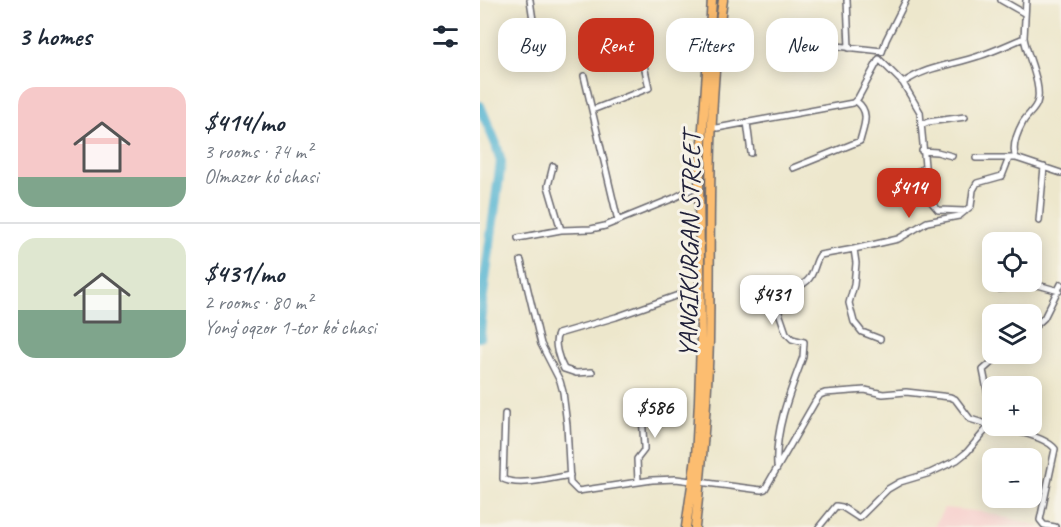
<!DOCTYPE html>
<html lang="en">
<head>
<meta charset="utf-8">
<style>
  body { margin:0; font-family:Caveat,sans-serif; background:#f2f2f3; color:#1f2937; height:100vh; display:flex; flex-direction:column; font-size:22px; white-space:nowrap }
  * { box-sizing:border-box; margin:0 }
  p { font-size:20px; color:#747a83 }
  .icon { flex:none; width:33px; height:33px; fill:none; stroke:currentColor; stroke-width:2; stroke-linecap:round; stroke-linejoin:round }
  .map { position:relative; flex:1; overflow:hidden }
  .details { display:flex; flex-direction:column; background:#fff; width:480px }
  .details>* { flex:none }
  .hud { position:absolute; left:18px; top:18px; width:472px; height:54px; display:flex; gap:12px }
  .fabs { position:absolute; left:502px; top:232px; display:grid; gap:12px }
  .fabs a { display:grid; place-items:center; width:60px; height:60px; border-radius:12px; background:#fff; box-shadow:0 3px 15px #0003; font-size:30px }
  .price { position:absolute; translate:-50% -51px; padding:0 14px; border-radius:12px; background:#fff; color:#222; font-size:20px; line-height:39px; filter:drop-shadow(0 2px 3px #0008) }
  .price::after { content:''; position:absolute; left:50%; top:36px; width:18px; height:14px; margin-left:-9px; background:inherit; clip-path:polygon(0 0,100% 0,50% 100%) }
  .price.active { background:#c8321e; color:#fff }
  ul { padding:0; list-style:none }
  li { display:flex; align-items:center; gap:18px; height:150px; padding:0 18px }
  li+li { border-top:2px solid #e0e1e3 }
  li span { display:grid; place-items:center; flex:none; width:168px; height:120px; border-radius:18px; color:#555 }
  li>.icon { margin-inline-start:auto }
  span .icon { width:72px; height:72px; fill:#fffc; stroke-width:1 }
  li b { font-size:26px }
  h2 { display:flex; justify-content:space-between; align-items:center; height:72px; padding:0 18px; font-size:26px }
  .tag { padding:0 21px; border-radius:18px; background:#fff; box-shadow:0 3px 15px #0003; font-size:21px; line-height:54px }
  .tag.active { background:#c8321e; color:#fff }
  main { display:flex; flex:1; min-height:0 }
  .map>svg:first-child { display:block }
  .built { fill:#f7d0cd }
  .lines { fill:none; stroke-linecap:round; stroke-linejoin:round }
  .river { stroke:#52b4d1; stroke-width:10 }
  .street-casing { stroke:#69676e; stroke-width:8 }
  .primary-casing { stroke:#69676e; stroke-width:11 }
  .street { stroke:#fff; stroke-width:5 }
  .primary { stroke:#fcbd6f; stroke-width:8 }
  .labels { text-anchor:middle; stroke-width:6; stroke-linejoin:round; paint-order:stroke }
  .street-label { font-size:26px; fill:#22223b; stroke:#f7f3e8 }
</style>
</head>
<body>
<main>
<section class="details">
<h2>3 homes<svg class="icon" aria-label="filters" viewBox="0 0 24 24"><path d="M4 7h16M4 17h16"/><circle cx="9" cy="7" r="2"/><circle cx="15" cy="17" r="2"/></svg></h2>
<ul>
<li><span style="background:linear-gradient(#f6c9c9 75%,#7fa58c 0)"><svg class="icon" aria-label="home" viewBox="0 0 24 24"><path d="M3 11l9-7 9 7M6 9v11h12V9"/></svg></span><div><b>$414/mo</b><p>3 rooms · 74 m²</p><p>Olmazor koʻchasi</p></div></li>
<li><span style="background:linear-gradient(#dfe7d0 60%,#7fa58c 0)"><svg class="icon" aria-label="home" viewBox="0 0 24 24"><path d="M3 11l9-7 9 7M6 9v11h12V9"/></svg></span><div><b>$431/mo</b><p>2 rooms · 80 m²</p><p>Yongʻoqzor 1-tor koʻchasi</p></div></li>
</ul>
</section>
<div class="map">
<svg width="581" height="527" viewBox="0 0 581 527">
  <rect width="100%" height="100%" fill="#f7f3e8"/>
  <filter id="ink" filterUnits="userSpaceOnUse"><feTurbulence type="fractalNoise" baseFrequency=".0167" numOctaves="2"/><feDisplacementMap in="SourceGraphic" scale="12" xChannelSelector="R" yChannelSelector="G"/><feConvolveMatrix kernelMatrix="1 2 1 2 8 2 1 2 1" color-interpolation-filters="sRGB"/></filter>
  <filter id="wash" filterUnits="userSpaceOnUse"><feTurbulence type="fractalNoise" baseFrequency=".008" numOctaves="4" result="noise"/><feDisplacementMap in="SourceGraphic" scale="24" xChannelSelector="R" yChannelSelector="G"/><feGaussianBlur stdDeviation="1.35" result="paint"/><feColorMatrix in="noise" values="0 0 0 0 0 0 0 0 0 0 0 0 0 0 0 0 0 1.4 0 .05"/><feComposite in="paint" operator="in"/></filter>
  <g filter="url(#wash)">
    <rect width="100%" height="100%" fill="#ede7cc"/>
    <!-- built -->
    <path class="built" d="M464,508L505,512L563,527H454Z"/>
    <g class="lines">
      <!-- river -->
      <path class="river" d="M0,106L16,144L21,162L2,302L0,337"/>
    </g>
  </g>
  <g filter="url(#ink)">
    <g class="lines">
      <defs>
        <path id="street" d="M50,0L56,40
          M367,0L369,48
          M521,0L544,13
          M321,49L357,46L402,51
          M402,52L406,40L426,0
          M104,76L138,221
          M423,83L440,112L448,198L458,210L485,211
          M112,110L169,88L155,24
          M267,122L271,153
          M441,125L448,122L485,117
          M231,126L237,128L373,103L378,98L399,59L423,83C447,66 473,65 499,56C515,51 529,44 544,38L546,0
          M442,151L457,152L472,156
          M496,158H529
          M536,158C531,147 537,133 543,122C547,115 554,111 557,103C563,86 547,56 544,38
          M73,166L68,186L81,230
          M313,168L380,141C384,125 391,112 376,101
          M429,176L444,168
          M559,221L564,167
          M38,238L81,230L111,229L125,226L194,198L219,185
          M41,261L61,344L80,381L83,392L87,425L90,483L98,491L172,480L196,479L281,490L285,489L335,402L340,395L345,393L385,390L403,394L426,392L470,397L475,399L490,419L513,426
          M517,289L558,285L579,291
          M552,329L564,318L581,284
          M400,339L382,332L374,322L369,303L374,285L376,263L374,249L418,239L447,222L479,216L491,206L493,190L497,183L522,176L529,158H536L581,173
          M112,372L96,373L84,369C79,360 73,343 78,334L136,317L221,287
          M155,396L157,411L162,415L164,446V450L157,459L158,482
          M25,414L23,479C39,487 73,478 90,475
          M513,420L503,370L512,362L524,354
          M514,426C529,429 567,437 575,449L560,520L564,525L575,527
          M297,465C295,428 310,392 323,357L324,342L312,339L306,333L293,295C301,287 317,291 327,281C335,274 334,263 340,255L374,249
          M339,527L356,506L362,507L379,518L408,489L420,482L450,473L477,460L487,452L510,425"/>
        <path id="primary" d="M206,527L216,457L219,401L221,341L219,185L232,0
          M215,527C222,464 227,404 229,341C231,227 226,113 243,0"/>
      </defs>
      <!-- street casing -->
      <use href="#street" class="street-casing"/>
      <!-- primary casing -->
      <use href="#primary" class="primary-casing"/>
      <!-- street -->
      <use href="#street" class="street"/>
      <!-- primary -->
      <use href="#primary" class="primary"/>
    </g>
  </g>
  <g class="labels">
    <!-- street labels -->
    <g class="street-label">
      <text transform="translate(209 245) rotate(-89)" y="9">YANGIKURGAN STREET</text>
    </g>
  </g>
</svg>
<div class="fabs">
<a><svg class="icon" aria-label="locate" viewBox="0 0 24 24"><circle cx="12" cy="12" r="6"/><path d="M12 2v4M12 18v4M2 12h4M18 12h4"/></svg></a>
<a><svg class="icon" aria-label="layers" viewBox="0 0 24 24"><path d="M12 4l9 5-9 5-9-5zM3 14l9 5 9-5"/></svg></a>
<a>+</a>
<a>−</a>
</div>
<b class="price active" style="left:429px;top:219px">$414</b>
<b class="price" style="left:292px;top:326px">$431</b>
<b class="price" style="left:175px;top:439px">$586</b>
<div class="hud">
<a class="tag">Buy</a>
<a class="tag active">Rent</a>
<a class="tag">Filters</a>
<a class="tag">New</a>
</div>
</div>
</main>
</body>
</html>
